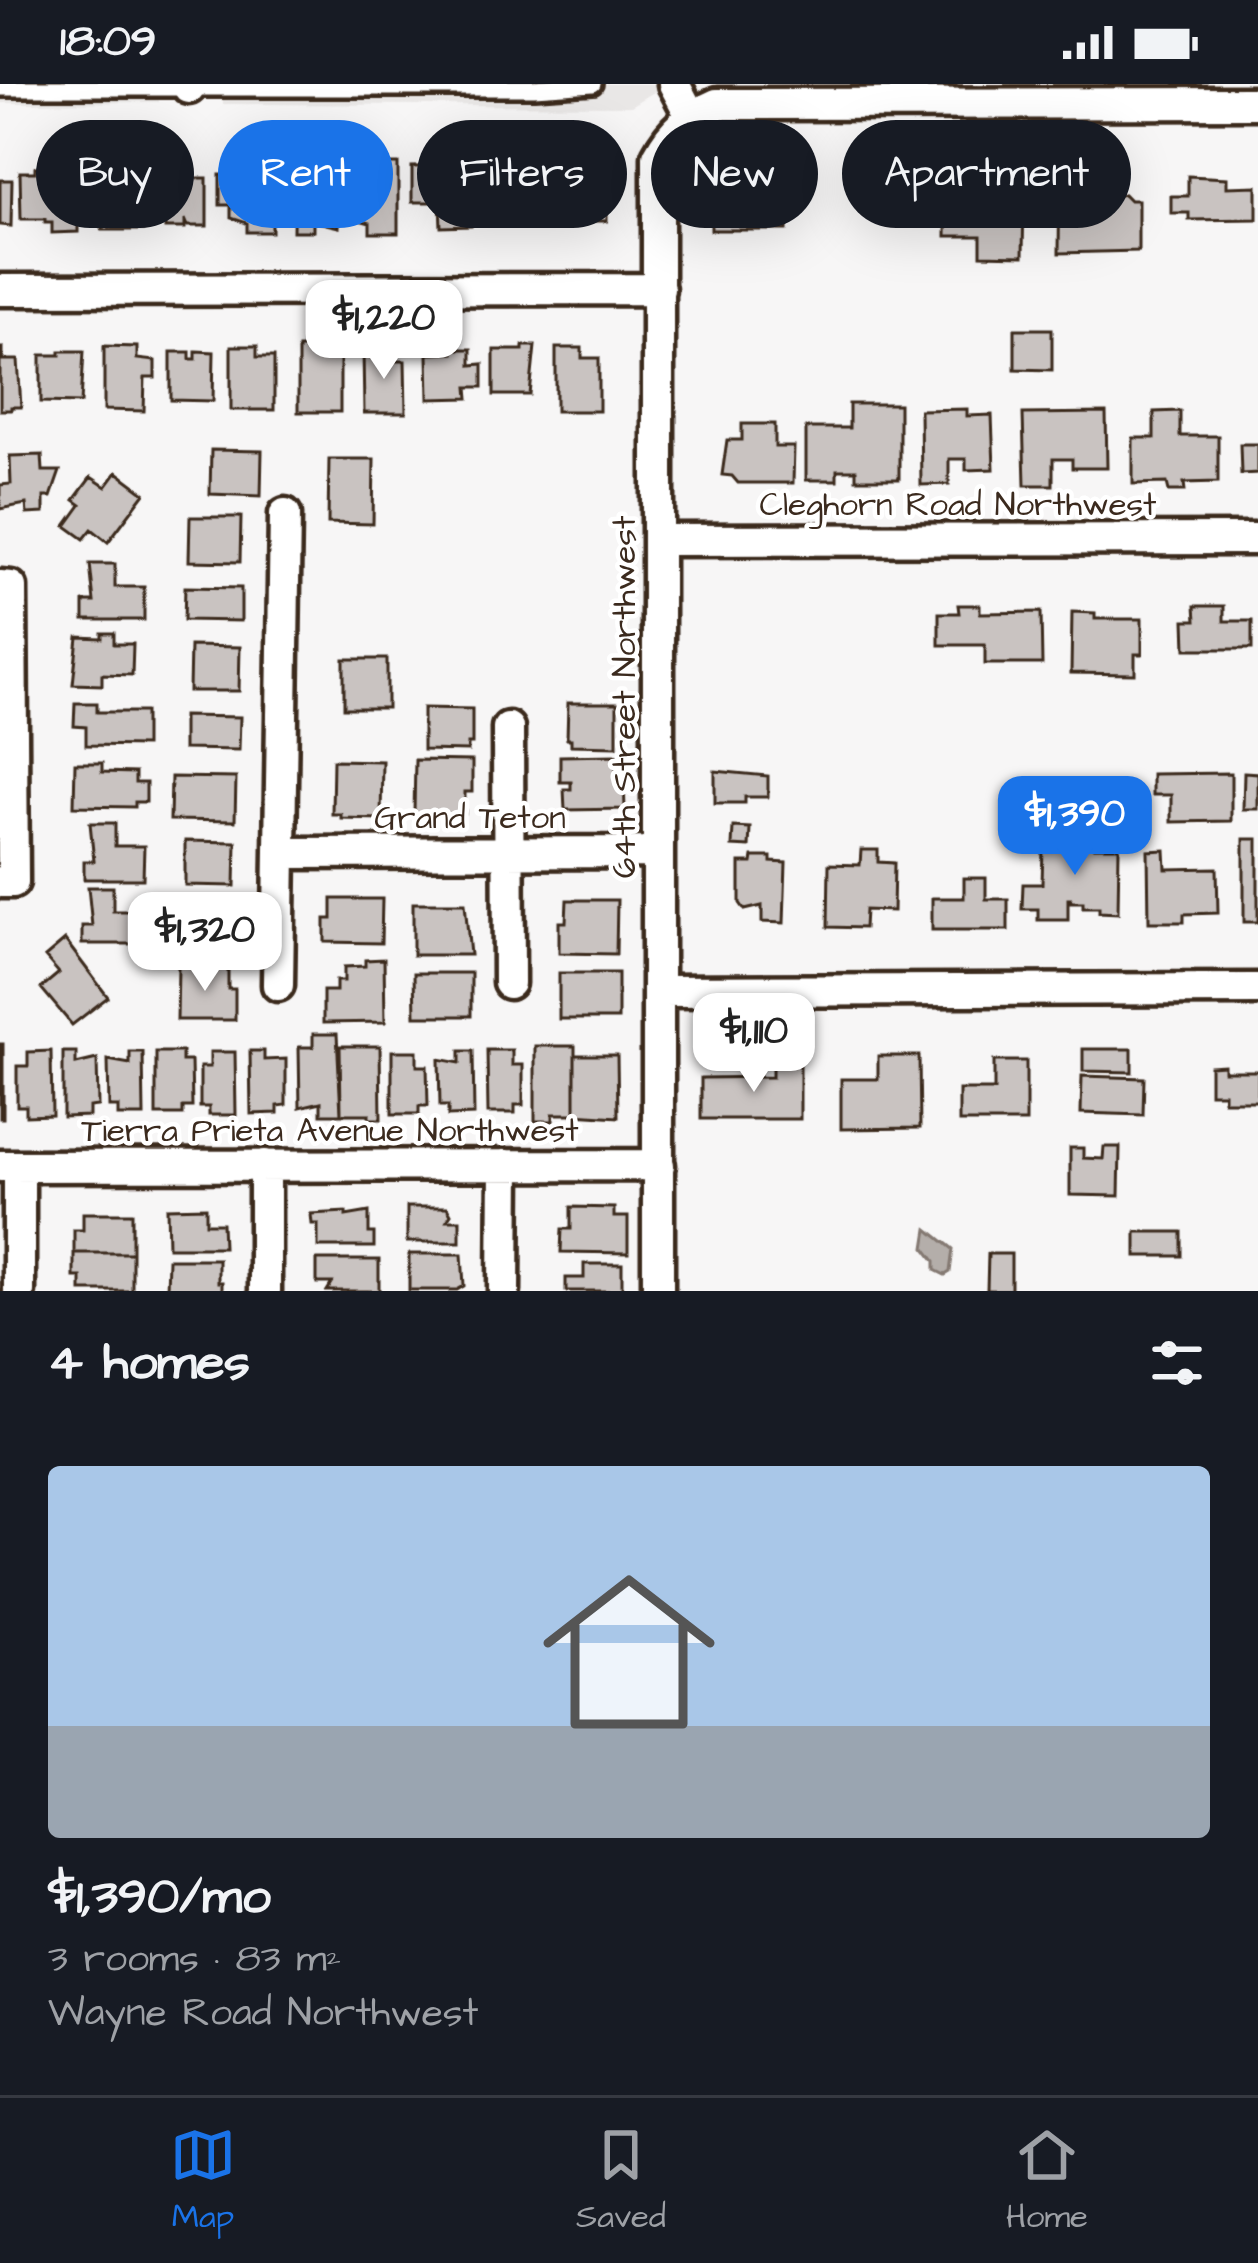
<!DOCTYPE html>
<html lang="en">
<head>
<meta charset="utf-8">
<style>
  body { margin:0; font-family:"Architects Daughter",sans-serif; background:#20242c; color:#f1f3f6; height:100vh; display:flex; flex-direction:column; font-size:45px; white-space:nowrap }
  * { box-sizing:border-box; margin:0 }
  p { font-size:39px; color:#9ea1a6 }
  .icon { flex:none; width:66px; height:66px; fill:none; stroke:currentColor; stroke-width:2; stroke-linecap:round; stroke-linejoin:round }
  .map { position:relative; height:1207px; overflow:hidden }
  .panel { display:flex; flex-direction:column; background:#171b24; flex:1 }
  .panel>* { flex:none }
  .hud { position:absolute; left:36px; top:36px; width:1188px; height:108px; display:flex; gap:24px }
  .price { position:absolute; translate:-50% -102px; padding:0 27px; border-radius:24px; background:#fff; color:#222; font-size:39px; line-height:78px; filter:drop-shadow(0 3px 6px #0008) }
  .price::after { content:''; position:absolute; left:50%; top:72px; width:36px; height:27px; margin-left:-18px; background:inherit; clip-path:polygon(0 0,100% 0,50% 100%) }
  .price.selected { background:#1a73e8; color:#fff }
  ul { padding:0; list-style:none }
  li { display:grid; align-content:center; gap:24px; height:636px; padding:0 48px }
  li span { display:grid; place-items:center; height:372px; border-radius:12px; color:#555 }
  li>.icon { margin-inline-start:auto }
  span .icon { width:216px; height:216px; fill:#fffc; stroke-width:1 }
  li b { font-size:51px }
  h2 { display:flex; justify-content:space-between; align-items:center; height:144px; padding:0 48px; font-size:51px }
  .chip { padding:0 42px; border-radius:54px; background:#171b24; box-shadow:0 12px 48px #0002; font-size:42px; line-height:108px }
  .chip.selected { background:#1a73e8; color:#fff }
  .status { display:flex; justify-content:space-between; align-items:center; height:84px; padding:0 60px; background:#171b24; direction:ltr }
  .status svg { height:33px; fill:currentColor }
  .tab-bar { display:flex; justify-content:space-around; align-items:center; height:168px; border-top:3px solid #363941; background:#171b24; font-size:33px; color:#9ea1a6 }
  .tab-bar a { display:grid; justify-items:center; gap:6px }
  .tab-bar .selected { color:#1a73e8 }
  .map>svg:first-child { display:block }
  .built { fill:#e9e7e6 }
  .water { fill:#b4aeaa; stroke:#847972; stroke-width:3 }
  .building { fill:#c9c3c1; stroke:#3b2a1e; stroke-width:3 }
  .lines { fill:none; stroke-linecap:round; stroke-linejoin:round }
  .service-casing { stroke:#3b2a1e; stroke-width:24 }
  .minor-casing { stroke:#3b2a1e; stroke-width:39 }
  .service { stroke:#fff; stroke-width:15 }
  .minor { stroke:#fff; stroke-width:30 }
  .labels { text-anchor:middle; stroke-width:9; stroke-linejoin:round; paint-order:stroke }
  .street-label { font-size:33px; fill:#3b2a1e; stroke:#fff }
</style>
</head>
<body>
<div class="status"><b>18:09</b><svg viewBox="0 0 49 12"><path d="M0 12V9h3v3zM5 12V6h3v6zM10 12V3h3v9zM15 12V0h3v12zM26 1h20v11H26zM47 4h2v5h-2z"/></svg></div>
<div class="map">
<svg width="1258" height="1207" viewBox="0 0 1258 1207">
  <rect width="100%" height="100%" fill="#f7f6f6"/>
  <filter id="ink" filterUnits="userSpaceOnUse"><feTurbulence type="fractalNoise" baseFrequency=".00833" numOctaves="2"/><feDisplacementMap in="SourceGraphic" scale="24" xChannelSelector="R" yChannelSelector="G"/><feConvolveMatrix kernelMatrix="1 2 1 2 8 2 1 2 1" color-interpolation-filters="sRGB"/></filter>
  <g filter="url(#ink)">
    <!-- built -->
    <path class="built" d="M0,0H158L159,18L0,19Z
      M223,0H667L631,22L223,20Z"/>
    <!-- water -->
    <path class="water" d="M928,1145L953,1165L950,1188L945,1191L935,1186V1177L925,1164Z"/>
    <!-- building -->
    <path class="building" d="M577,65H607V83H616L617,96H607V137H584V129H581V141H554V81H577Z
      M484,74L521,75V100H532L531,140L508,139V124H500V115H483Z
      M383,80H398V149H370V139L356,135L353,88L383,84Z
      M750,80L792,83V110H782V127H788L787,146H711V89H750Z
      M469,82L471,142L441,143L440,118H412V83Z
      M35,83H78V148L52,149V138H45V135H21L20,88H35Z
      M232,83L272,84V148H247V139L231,134V121H220V91H232Z
      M100,84H144V146H102V120L82,121L81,91H100Z
      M1060,85L1092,86V109H1105V115L1124,110L1130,116H1138V167L1059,169Z
      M968,90L1020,95V112H1024L1023,172L981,171V152H946L947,96H968Z
      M1188,92L1227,94V103L1257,102V135L1189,136V129H1171V112H1188Z
      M165,94H207V142H188L185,135V144H165Z
      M294,94L340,95L339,143L313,137V147H293Z
      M0,96H12L11,142L0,141Z
      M1015,245H1052V286L1015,285Z
      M104,262L137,263V275L155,277V294H145L144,327L104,326Z
      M231,262H257V273H274V326H231Z
      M523,262H535L530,311H494V266H523Z
      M0,264H3V276H18L21,323H11V326H0Z
      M298,264H323V274H340V328H298Z
      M556,264H582V274H599V327H556Z
      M363,265H393V277H405L406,329H364Z
      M453,265H471V281L483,280V303H468L469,314L429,315L428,270L453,269Z
      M60,267H84L81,319L41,318V271H60Z
      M196,267L214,268L213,317L171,316V268H190V275H196Z
      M849,320H899V395H856V386H837V396H806V344H849Z
      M967,325V332L992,331L994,385L966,386V375H949V400L921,401L920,326Z
      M1180,327V352H1218V398L1184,399L1185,407H1169L1167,399L1133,400V354H1154V328Z
      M1106,329L1107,384H1072V375H1053V401H1025L1023,330Z
      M742,340H775V363H794L793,399H738L732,392L722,391L727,356H742Z
      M1240,360H1258V389L1241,390Z
      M211,366L262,367L261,412L210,410Z
      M42,371L43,387H60L51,413H44V429L27,430L26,420L0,425V401L11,400L10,372Z
      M329,375H374L373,440L328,439Z
      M117,388L145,409L108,458L92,445L84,455L66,442L81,421L74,416L91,393L106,403Z
      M190,433H241L240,478L189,477Z
      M90,480H115V503H144V536H84V518H94Z
      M185,503L241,504V537L184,536Z
      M958,521H980V529L1041,528L1042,580H985V561H939V529H959Z
      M1195,522H1224V537H1252V565H1186L1185,536H1196Z
      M1072,528L1095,529V535H1142V570H1135V590L1071,589Z
      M102,549H114V560H133L132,591L102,590V601L73,600L78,553L102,554Z
      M190,562L240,563L239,607H189Z
      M344,575H387V624H344Z
      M75,619H97V628H145V662L86,661V643L74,642Z
      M568,619H617V662L571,661V655H567Z
      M423,624L472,625V660H468V667L423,666Z
      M183,632L240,633L239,666L183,665Z
      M616,671V697H624L625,725L565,726L564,705H571V698H560V672Z
      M333,676L382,677L381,735L341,734V730H332Z
      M415,676L472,677V708H465V730H414Z
      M75,679H102V688L135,689V699H146V718H135V723L74,722Z
      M715,687L768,692V713H745V719H715Z
      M1244,688L1258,689V725H1243Z
      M1231,689V737L1171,738V711H1152V690Z
      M171,693L236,694L235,737L170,736Z
      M90,739H115V762H144L143,795H84V777H94Z
      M733,743L750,744L749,763L732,762Z
      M1053,750L1094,751V763H1119L1118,829L1099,828V823H1083V818H1071V815H1068V836H1038V825H1022L1023,800H1042L1043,764H1053Z
      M1244,755H1258V838H1244Z
      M185,757L236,758L235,802L185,801Z
      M861,766H878V778L894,779L893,827L865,826L864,844L828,843L829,780L860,781Z
      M1165,766L1166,785L1217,784L1218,829L1184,830V838H1149L1148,767Z
      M753,773H771V778L786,779L784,839L762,838V822L745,826L740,819V779H752Z
      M964,794H986V815H1008V846H932V814H964Z
      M88,803H113V827H142V860H82V842H92Z
      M332,815H382L381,859L325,858V835H332Z
      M567,816H617L616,870L559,869V838H566Z
      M413,819H465L470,871H413Z
      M184,822L234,823L233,867L183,866Z
      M65,856L108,913L72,941L41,904L59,889L45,873Z
      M384,875L385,938L323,939V907H336V897H344V883L365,882V876Z
      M178,882H228V905H235V936H177Z
      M414,889H471V932H415Z
      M559,889H618V935H559Z
      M313,950H337L341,1030H321V1018L300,1023L299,963H313Z
      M0,960H3V1034H0Z
      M340,962H380L381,1035H369V1030H341Z
      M535,962H575V1030H553V1037H535Z
      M1083,965H1132V988L1083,987Z
      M487,966H512V981H523V1021H515V1029H488Z
      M51,967L52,1031L26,1032V1022H17V982H28V968Z
      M250,967H264V976L286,975V1021L278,1022V1029L251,1030Z
      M392,967H417V982H427L428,1022H419V1030H392Z
      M460,967H473L474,1031L448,1032V1022H440L439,975L460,979Z
      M63,968H76V980L97,975L98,1022L89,1023V1032L63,1033Z
      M130,968H143L144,1032H118V1023H109L108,976L130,980Z
      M156,968H182V977H191L192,1023H183V1031H156Z
      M210,968H235L236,1031H209V1023H200V983H210Z
      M575,971H617L618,1033L575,1030Z
      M878,972H919L920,1044L841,1045V995H878Z
      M772,977H800V1035H701V994L772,993Z
      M994,977H1026V1038H959V1006H994Z
      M1224,981V987H1258V1017H1224V1009H1210V982Z
      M1082,992L1144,994L1143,1031L1081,1029Z
      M1104,1063H1120L1119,1112L1070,1111V1064H1083V1074L1103,1075Z
      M206,1123V1139H222L223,1163H168L167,1124Z
      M407,1123H447L451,1130L447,1136H460V1158H407Z
      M571,1123L614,1124V1133H628V1169L561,1168L562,1145H571Z
      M346,1128V1132L369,1128V1149H374V1163H318V1140H312L311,1130Z
      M83,1129H132V1169H74V1146H83Z
      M1136,1148H1182V1172H1136Z
      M74,1169H132V1207H81V1193H74Z
      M409,1170H462L464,1202L457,1206H409Z
      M988,1170H1011V1206H987Z
      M168,1175H218V1198H222V1207H167Z
      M317,1176H379V1207H327L332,1199H317Z
      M584,1180H622V1207H566V1194H584Z"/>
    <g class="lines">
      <defs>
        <path id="service" d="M0,4H534L593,0"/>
        <path id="minor" d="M674,0L691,32
          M189,4V0
          M0,206L659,205
          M658,456L1258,455
          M0,502L11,503L13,798H0
          M508,644L509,899
          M281,769L658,768
          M278,901L285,430
          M659,907L1258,905
          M0,1082L659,1081
          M19,1082V1207
          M265,1207V1081
          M504,1207L505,1081
          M658,1207V72C673,44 688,33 717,20L1258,19"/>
      </defs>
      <!-- service casing -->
      <use href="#service" class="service-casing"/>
      <!-- minor casing -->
      <use href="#minor" class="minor-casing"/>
      <!-- service -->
      <use href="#service" class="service"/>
      <!-- minor -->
      <use href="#minor" class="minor"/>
    </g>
  </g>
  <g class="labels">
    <!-- street labels -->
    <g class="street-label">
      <text x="958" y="431">Cleghorn Road Northwest</text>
      <text transform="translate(623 613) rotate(-90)" y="12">64th Street Northwest</text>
      <text x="470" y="744">Grand Teton</text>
      <text x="330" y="1057">Tierra Prieta Avenue Northwest</text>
    </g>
  </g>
</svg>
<b class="price" style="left:384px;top:298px">$1,220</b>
<b class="price selected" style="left:1075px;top:794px">$1,390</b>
<b class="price" style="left:205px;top:910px">$1,320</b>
<b class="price" style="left:754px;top:1011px">$1,110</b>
<div class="hud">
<a class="chip">Buy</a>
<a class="chip selected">Rent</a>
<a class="chip">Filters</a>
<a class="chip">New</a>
<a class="chip">Apartment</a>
</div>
</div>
<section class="panel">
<h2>4 homes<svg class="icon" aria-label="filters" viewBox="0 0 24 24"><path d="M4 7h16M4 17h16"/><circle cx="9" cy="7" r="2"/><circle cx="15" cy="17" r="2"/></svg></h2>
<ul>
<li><span style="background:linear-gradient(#a9c7e8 70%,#9aa5b1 0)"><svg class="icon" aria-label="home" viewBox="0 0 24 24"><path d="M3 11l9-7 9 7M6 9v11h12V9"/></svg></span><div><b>$1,390/mo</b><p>3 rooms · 83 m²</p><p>Wayne Road Northwest</p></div></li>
</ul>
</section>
<nav class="tab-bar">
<a class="selected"><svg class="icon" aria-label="map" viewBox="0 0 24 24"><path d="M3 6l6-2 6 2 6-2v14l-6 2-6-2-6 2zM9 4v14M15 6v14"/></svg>Map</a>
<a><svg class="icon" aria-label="saved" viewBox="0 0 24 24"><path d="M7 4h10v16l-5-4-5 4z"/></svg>Saved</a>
<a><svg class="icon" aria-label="home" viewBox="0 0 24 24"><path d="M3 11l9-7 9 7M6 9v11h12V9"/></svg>Home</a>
</nav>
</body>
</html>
